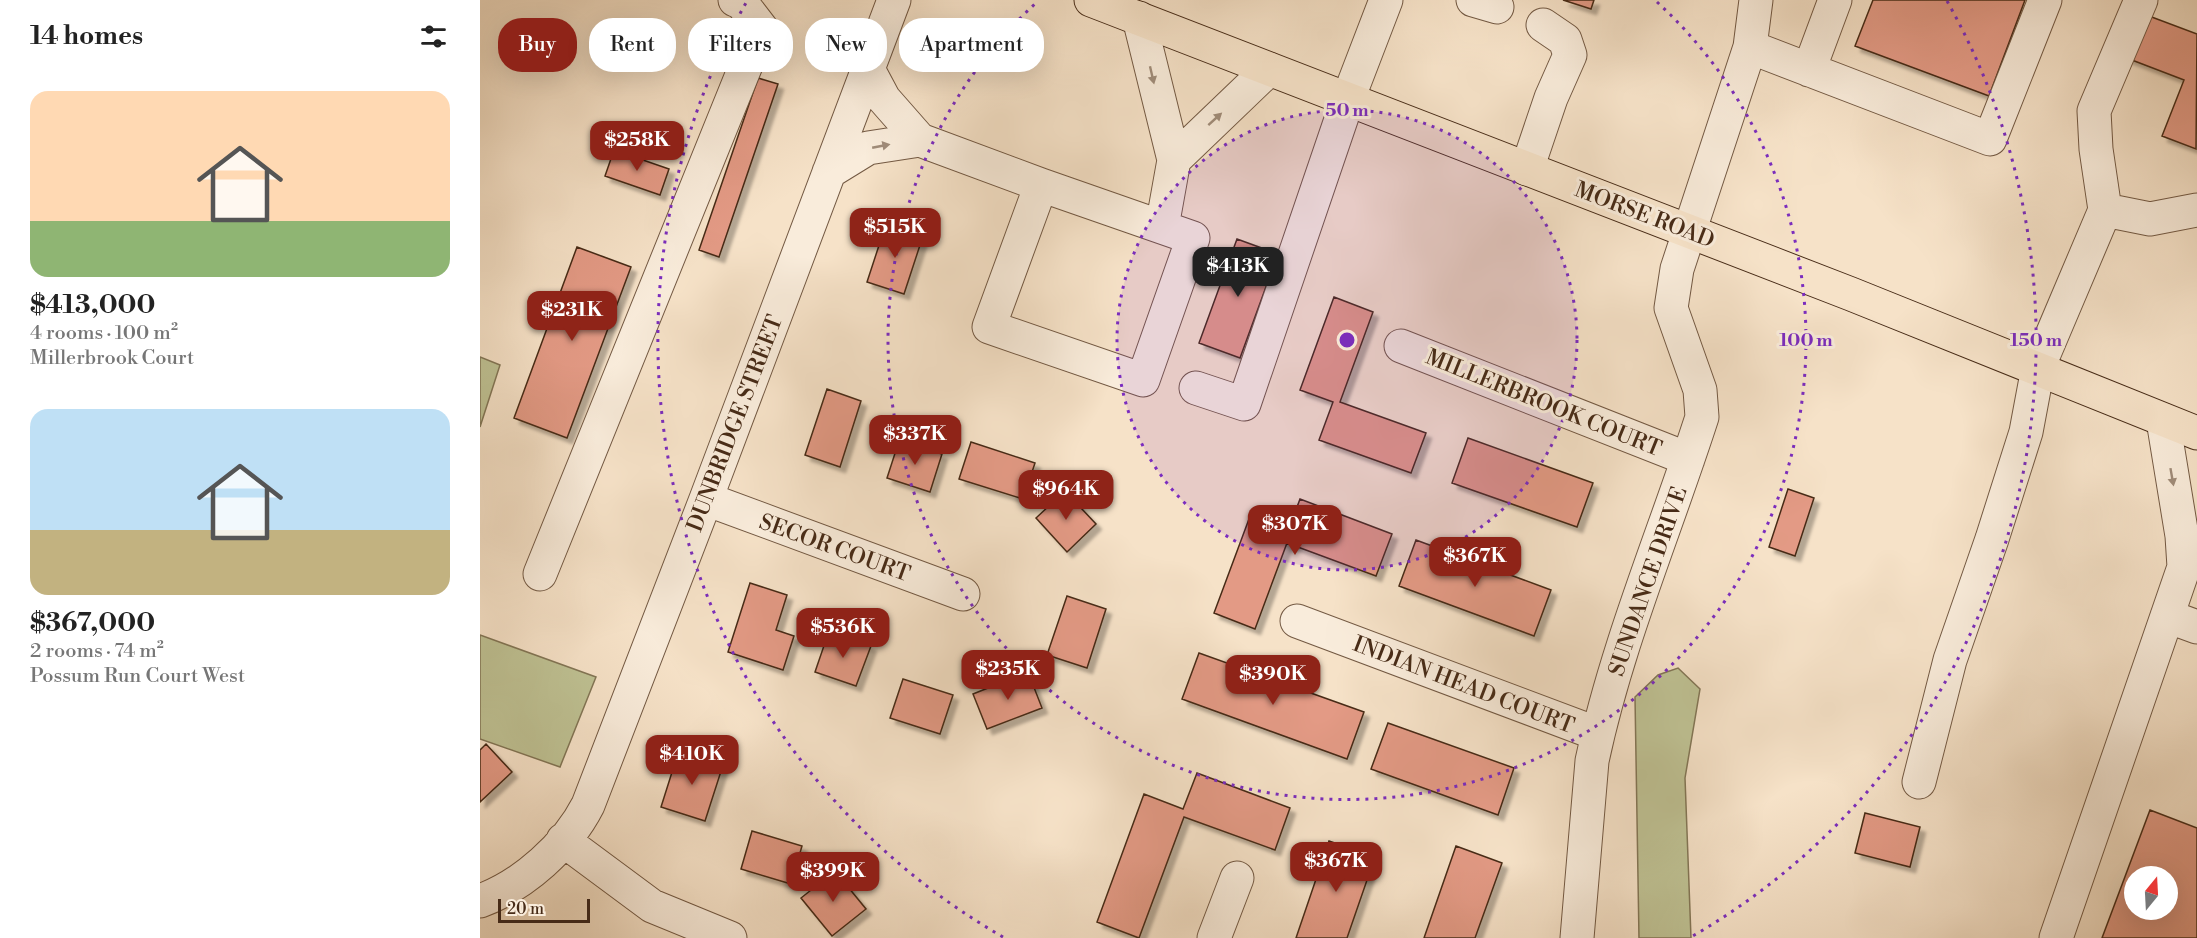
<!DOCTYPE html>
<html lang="en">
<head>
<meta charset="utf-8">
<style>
  body { margin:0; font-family:"Libre Bodoni",serif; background:#f2f2f2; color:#222; height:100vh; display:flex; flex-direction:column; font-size:22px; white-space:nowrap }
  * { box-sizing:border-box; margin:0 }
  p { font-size:20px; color:#767676 }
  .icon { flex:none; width:33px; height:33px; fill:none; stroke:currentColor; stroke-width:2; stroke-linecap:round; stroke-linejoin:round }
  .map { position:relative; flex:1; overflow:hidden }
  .side { display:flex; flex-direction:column; background:#fff; width:480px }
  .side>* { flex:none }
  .top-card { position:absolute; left:18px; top:18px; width:570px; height:54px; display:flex; gap:12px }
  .needle { width:39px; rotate:18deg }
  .buttons { position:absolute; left:1644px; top:866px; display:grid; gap:12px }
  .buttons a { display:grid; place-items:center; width:54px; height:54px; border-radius:50%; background:#fff; box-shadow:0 6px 24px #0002; font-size:30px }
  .scale { position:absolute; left:18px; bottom:15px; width:92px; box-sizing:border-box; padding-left:6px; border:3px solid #472b17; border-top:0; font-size:16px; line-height:21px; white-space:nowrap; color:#472b17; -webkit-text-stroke:4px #f9ecdb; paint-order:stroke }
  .price { position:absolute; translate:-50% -51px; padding:0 14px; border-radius:12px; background:#8f2418; color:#fff; font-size:20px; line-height:39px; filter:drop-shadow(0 2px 3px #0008) }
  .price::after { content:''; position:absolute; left:50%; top:36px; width:18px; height:14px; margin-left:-9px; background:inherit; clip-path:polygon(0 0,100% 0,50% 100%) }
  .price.selected { background:#222; color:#fff }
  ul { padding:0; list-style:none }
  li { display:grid; align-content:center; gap:12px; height:318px; padding:0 30px }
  li span { display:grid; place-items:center; height:186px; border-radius:18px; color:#555 }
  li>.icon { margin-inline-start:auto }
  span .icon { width:108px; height:108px; fill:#fffc; stroke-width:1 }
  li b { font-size:26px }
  h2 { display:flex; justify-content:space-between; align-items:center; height:72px; padding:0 30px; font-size:26px }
  .tag { padding:0 21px; border-radius:24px; background:#fff; box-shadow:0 6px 24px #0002; font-size:21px; line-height:54px }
  .tag.selected { background:#8f2418; color:#fff }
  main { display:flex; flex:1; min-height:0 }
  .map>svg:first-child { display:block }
  .green { fill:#bfc294; stroke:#837656; stroke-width:1.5 }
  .building { fill:#e39a85; stroke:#472b17; stroke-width:1.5; fill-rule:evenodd; filter:url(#shadow) }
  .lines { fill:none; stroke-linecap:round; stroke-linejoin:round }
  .minor-casing { stroke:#735943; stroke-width:35 }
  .major-casing { stroke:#472b17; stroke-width:35 }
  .minor { stroke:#f9ecdb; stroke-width:33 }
  .major { stroke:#f6e2c8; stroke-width:33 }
  .oneway { fill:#a08c79 }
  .ring { fill:none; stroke:#7b2cbf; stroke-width:3; stroke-dasharray:3 6 }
  .labels { text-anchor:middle; stroke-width:6; stroke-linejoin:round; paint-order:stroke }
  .street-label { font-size:22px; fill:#472b17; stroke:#f9ecdb }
  .centre { fill:#7b2cbf; stroke:#f9ecdb; stroke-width:3 }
  .ring-label { font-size:18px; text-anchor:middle; font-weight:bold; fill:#7b2cbf; stroke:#f9ecdb; stroke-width:6; stroke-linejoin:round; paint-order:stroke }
</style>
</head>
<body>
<main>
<section class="side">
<h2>14 homes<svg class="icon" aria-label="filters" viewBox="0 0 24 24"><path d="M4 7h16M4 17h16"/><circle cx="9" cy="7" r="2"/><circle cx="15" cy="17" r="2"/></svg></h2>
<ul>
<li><span style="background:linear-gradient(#ffd9b3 70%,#8fb573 0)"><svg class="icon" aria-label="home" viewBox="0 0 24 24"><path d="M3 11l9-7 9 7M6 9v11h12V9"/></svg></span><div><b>$413,000</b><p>4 rooms · 100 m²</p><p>Millerbrook Court</p></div></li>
<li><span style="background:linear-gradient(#bfe0f5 65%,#c2b280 0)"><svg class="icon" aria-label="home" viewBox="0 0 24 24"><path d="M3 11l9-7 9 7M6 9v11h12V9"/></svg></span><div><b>$367,000</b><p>2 rooms · 74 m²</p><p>Possum Run Court West</p></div></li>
</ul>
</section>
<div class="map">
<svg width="1717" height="938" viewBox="0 0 1717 938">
  <defs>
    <filter id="shadow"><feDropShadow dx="5.5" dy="5.5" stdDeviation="1.5" flood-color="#0004"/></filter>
  </defs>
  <rect width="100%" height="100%" fill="#f6e2c8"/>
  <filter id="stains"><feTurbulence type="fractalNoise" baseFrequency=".00333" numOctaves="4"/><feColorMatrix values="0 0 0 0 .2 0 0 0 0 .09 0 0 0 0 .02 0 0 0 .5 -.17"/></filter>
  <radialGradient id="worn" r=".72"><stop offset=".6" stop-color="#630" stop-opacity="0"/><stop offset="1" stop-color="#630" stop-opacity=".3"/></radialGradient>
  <!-- green -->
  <path class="green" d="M0,357L20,365L0,427Z
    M0,635L116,677L80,767L0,739Z
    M1198,668L1220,689L1205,778L1211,938H1159L1155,697L1178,675Z"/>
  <!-- building -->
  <path class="building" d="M1083,0H1114L1111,9Z
    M1393,0H1545L1509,96L1375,46Z
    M1661,13L1717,34L1716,149L1682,136L1704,80L1644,57Z
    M278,78L298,84L239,257L219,250Z
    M134,150L189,169L180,195L125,176Z
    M406,224L443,236L424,294L387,282Z
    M757,239L798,254L760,358L719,343Z
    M97,247L151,267L87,438L34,418Z
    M854,297L893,312L860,402L946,433L931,473L839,440L853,402L820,390Z
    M347,389L381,401L360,467L325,455Z
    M988,438L1113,483L1097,527L972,483Z
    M419,441L462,454L450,492L407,478Z
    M491,442L555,463L543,499L479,479Z
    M1308,489L1334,498L1315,556L1289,547Z
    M585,491L616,524L587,552L556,518Z
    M820,499L912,534L896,576L807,543L775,629L734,613L769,519L807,534Z
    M936,540L1071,590L1054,636L919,586Z
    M270,583L307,595L296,630L314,636L303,670L248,652Z
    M587,596L626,609L607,668L567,655Z
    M349,631L391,646L376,686L335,672Z
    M719,653L884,712L867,759L702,699Z
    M548,672L562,708L507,729L493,694Z
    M423,679L473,695L460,734L410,718Z
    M908,723L1034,768L1018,815L891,769Z
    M6,744L32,772L0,802V750Z
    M199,750L243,765L225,821L181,807Z
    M717,773L810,808L795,850L704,817L659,938L617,922L664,794L703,809Z
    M1670,810L1717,828V938H1622ZM1654,876H1688V909H1654Z
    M1385,813L1440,827L1430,867L1375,853Z
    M272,831L322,846L311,884L261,869Z
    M849,841L895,857L867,938H816Z
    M976,846L1022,863L995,938H944Z
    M355,871L386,909L352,936L321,898Z"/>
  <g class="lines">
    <defs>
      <path id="minor" d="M993,0L1017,7
        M659,18L694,160L682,227
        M1270,47L1276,0
        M1329,70L1355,0
        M440,140L561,185L713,238L663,380L509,327L561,185
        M694,160L789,69
        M1047,169L1071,98L1090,55L1085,40L1063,25
        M349,172L388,148L440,140L404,99L388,69
        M1625,210L1670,219L1717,210
        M921,346L1208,459
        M716,388L764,404L868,99L906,0
        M226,499L483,594
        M60,574L281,28L261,2L255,0
        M1687,616L1717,627
        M817,621L1118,734
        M1439,782L1470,660L1512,539L1546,432L1558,368L1625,210L1616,149L1614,111L1661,0
        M83,840L172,906L250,938
        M0,901C44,885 87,846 108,805L226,499L414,0
        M734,938L757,878
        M1097,938L1112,761C1137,643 1185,532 1222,417L1220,390L1191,308L1197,269L1270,47L1510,139L1565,0
        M1576,938L1704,567L1702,536L1683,420"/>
      <path id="major" d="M611,0L1371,294L1717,433"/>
    </defs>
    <!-- minor casing -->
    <use href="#minor" class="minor-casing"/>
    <!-- major casing -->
    <use href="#major" class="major-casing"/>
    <!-- minor -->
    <use href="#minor" class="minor"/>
    <!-- major -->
    <use href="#major" class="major"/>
  </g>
  <!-- one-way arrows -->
  <defs><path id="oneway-solid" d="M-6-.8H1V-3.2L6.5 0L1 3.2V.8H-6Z" transform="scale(1.5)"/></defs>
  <g class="oneway">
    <use href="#oneway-solid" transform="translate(672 75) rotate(77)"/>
    <use href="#oneway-solid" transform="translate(735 119) rotate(-42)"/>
    <use href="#oneway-solid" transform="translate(401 146) rotate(-11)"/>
    <use href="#oneway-solid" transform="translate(1692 477) rotate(80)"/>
  </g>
  <!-- distance rings -->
  <circle cx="867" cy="340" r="230" fill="#7b2cbf" fill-opacity=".12"/>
  <g class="ring">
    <circle cx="867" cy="340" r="230"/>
    <path d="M1177 2A459 459 0 1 1 557 2"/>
    <path d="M523 937A689 689 0 0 1 267 1M1467 1A689 689 0 0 1 1211 937"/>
  </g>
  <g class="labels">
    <!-- street labels -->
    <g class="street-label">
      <text transform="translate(1165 214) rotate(21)" y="8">MORSE ROAD</text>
      <text transform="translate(1064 402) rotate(22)" y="8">MILLERBROOK COURT</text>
      <text transform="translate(254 423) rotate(-69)" y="8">DUNBRIDGE STREET</text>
      <text transform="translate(355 547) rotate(20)" y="8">SECOR COURT</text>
      <text transform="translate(1167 581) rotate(-71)" y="8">SUNDANCE DRIVE</text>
      <text transform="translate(984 684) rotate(21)" y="8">INDIAN HEAD COURT</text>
    </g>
  </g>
  <circle cx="867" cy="340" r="9" class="centre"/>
  <g class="ring-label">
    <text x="867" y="116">50 m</text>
    <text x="1326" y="346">100 m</text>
    <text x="1556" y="346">150 m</text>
  </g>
  <rect width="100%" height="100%" filter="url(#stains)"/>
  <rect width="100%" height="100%" fill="url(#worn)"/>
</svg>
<div class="buttons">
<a><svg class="needle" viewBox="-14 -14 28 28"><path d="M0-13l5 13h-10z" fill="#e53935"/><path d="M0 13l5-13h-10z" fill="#767676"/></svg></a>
</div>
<div class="scale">20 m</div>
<b class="price" style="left:157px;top:172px">$258K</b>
<b class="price" style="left:415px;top:259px">$515K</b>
<b class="price selected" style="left:758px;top:298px">$413K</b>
<b class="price" style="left:92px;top:342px">$231K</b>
<b class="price" style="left:435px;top:466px">$337K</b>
<b class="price" style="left:586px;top:521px">$964K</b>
<b class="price" style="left:815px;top:556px">$307K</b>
<b class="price" style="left:995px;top:588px">$367K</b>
<b class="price" style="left:363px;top:659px">$536K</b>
<b class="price" style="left:528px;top:701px">$235K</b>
<b class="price" style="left:793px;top:706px">$390K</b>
<b class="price" style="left:212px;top:786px">$410K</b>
<b class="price" style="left:856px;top:893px">$367K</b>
<b class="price" style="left:353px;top:903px">$399K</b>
<div class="top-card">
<a class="tag selected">Buy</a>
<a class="tag">Rent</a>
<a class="tag">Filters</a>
<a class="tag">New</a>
<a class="tag">Apartment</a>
</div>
</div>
</main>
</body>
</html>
